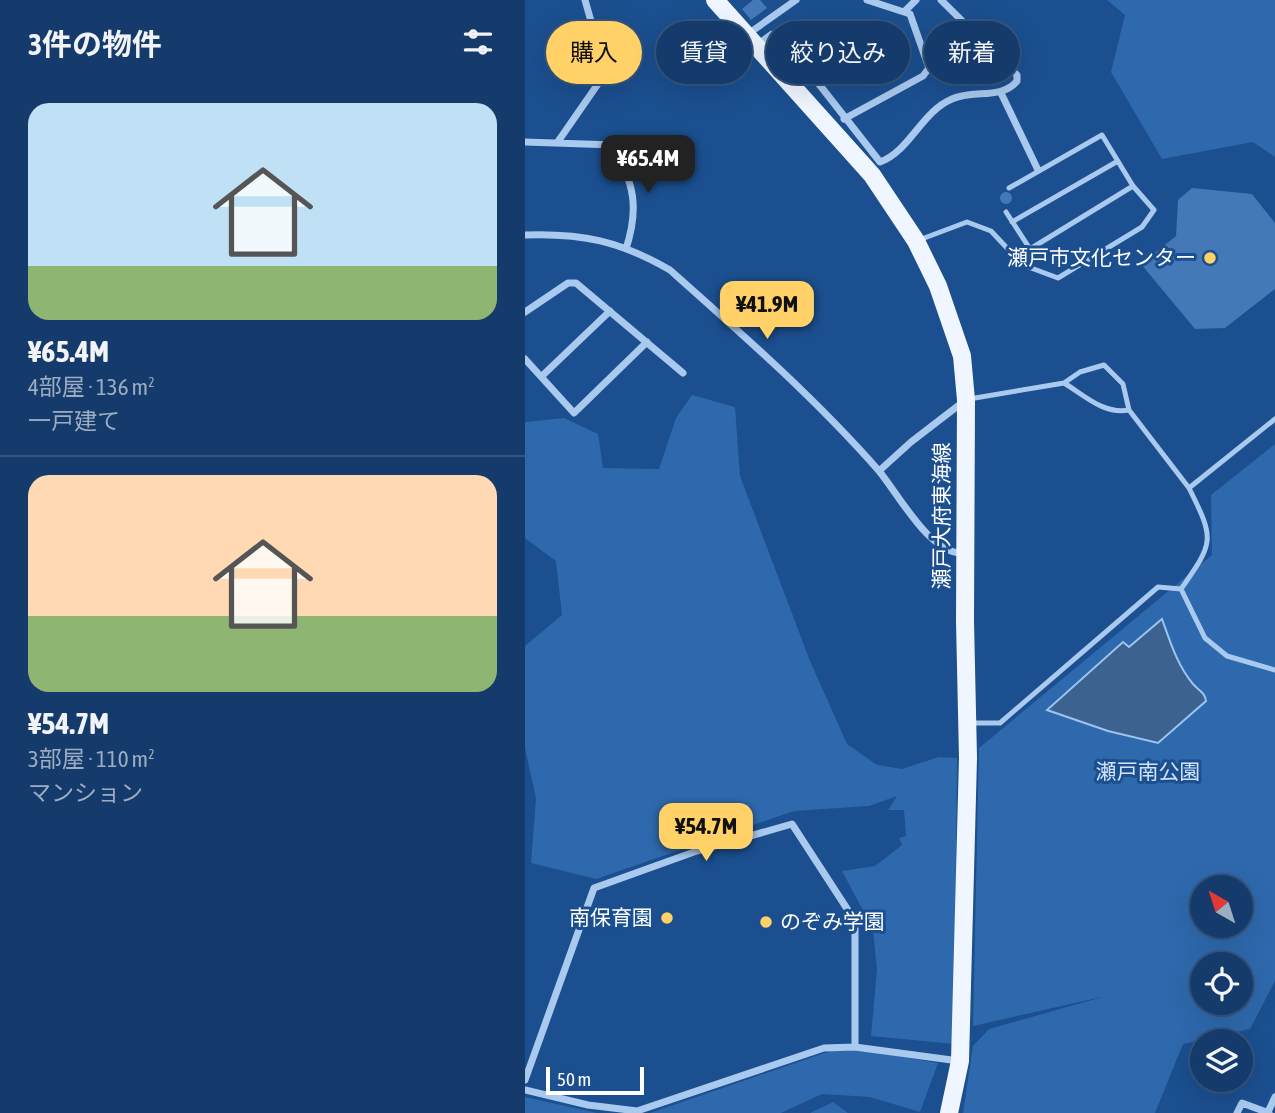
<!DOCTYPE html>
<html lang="ja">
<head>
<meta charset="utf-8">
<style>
  body { margin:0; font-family:"Asap Condensed","Noto Sans JP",sans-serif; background:#214673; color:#f1f3f6; height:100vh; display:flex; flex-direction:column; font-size:26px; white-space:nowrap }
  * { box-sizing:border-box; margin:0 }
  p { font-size:23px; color:#9dadc1 }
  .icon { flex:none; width:38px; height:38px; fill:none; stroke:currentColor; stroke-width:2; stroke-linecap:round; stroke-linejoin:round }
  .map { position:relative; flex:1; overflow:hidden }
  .sheet { display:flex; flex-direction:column; background:#143b6b; width:525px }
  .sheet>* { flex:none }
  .guide { position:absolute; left:21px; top:21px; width:623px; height:63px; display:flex; gap:14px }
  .needle { width:46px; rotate:321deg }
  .controls { position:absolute; left:665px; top:875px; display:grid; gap:14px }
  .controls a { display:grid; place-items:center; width:63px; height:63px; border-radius:50%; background:#143b6b; box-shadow:0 7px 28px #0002,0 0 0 2px #33557e; font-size:35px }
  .scale { position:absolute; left:21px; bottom:18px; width:98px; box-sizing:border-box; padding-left:7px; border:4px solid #fff; border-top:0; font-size:19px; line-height:24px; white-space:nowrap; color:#fff; -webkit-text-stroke:5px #1b4f8f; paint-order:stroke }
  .price { position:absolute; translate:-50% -60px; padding:0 16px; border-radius:14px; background:#ffd166; color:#111; font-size:23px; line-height:46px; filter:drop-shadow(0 2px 4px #0008) }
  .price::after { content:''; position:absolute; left:50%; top:42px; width:21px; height:16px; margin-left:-10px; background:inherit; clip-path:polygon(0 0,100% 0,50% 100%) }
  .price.current { background:#222; color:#fff }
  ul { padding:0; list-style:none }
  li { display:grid; align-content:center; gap:14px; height:371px; padding:0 28px }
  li+li { border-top:2px solid #33557e }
  li span { display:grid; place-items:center; height:217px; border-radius:21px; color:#555 }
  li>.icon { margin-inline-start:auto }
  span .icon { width:126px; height:126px; fill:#fffc; stroke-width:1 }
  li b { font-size:30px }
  h2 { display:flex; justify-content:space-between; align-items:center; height:84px; padding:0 28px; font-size:30px }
  .pill { padding:0 24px; border-radius:32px; background:#143b6b; box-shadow:0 7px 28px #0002,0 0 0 2px #33557e; font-size:24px; line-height:63px }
  .pill.current { background:#ffd166; color:#111 }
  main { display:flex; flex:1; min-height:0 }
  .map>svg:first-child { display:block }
  .green { fill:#2e69ad; fill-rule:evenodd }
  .water { fill:#3c6290; stroke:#9cc4f0; stroke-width:2 }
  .building { fill:#4478b7 }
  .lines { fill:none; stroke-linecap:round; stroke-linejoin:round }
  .service { stroke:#a9c9ee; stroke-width:5 }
  .minor { stroke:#a9c9ee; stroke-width:7 }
  .primary { stroke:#f0f6ff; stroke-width:18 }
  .poi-dot { fill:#ffd166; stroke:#1b4f8f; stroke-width:2.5 }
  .labels { text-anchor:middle; stroke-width:6; stroke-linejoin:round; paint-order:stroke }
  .poi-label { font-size:21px; fill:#fff; stroke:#1b4f8f; text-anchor:end }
  .street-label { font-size:21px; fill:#fff; stroke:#1b4f8f }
  .park-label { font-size:21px; fill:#cfe3fa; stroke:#1b4f8f }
</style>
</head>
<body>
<main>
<section class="sheet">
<h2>3件の物件<svg class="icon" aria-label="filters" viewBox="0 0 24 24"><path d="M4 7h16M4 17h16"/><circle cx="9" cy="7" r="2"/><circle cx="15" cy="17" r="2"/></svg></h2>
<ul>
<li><span style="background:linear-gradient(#bfe0f5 75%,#8fb573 0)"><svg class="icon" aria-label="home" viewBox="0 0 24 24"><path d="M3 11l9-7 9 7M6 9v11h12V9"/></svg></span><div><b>¥65.4M</b><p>4部屋 · 136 m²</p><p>一戸建て</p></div></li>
<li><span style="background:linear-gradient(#ffd9b3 65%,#8fb573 0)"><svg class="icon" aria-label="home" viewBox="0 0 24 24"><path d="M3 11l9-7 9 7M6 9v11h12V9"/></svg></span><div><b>¥54.7M</b><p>3部屋 · 110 m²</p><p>マンション</p></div></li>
</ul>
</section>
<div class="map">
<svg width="750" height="1113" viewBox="0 0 750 1113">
  <rect width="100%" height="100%" fill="#1b4f8f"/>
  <!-- green -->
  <path class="green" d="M582,0H750V157L728,142L637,159L586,72L600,15Z
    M167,395L210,407L215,476L285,661L322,744L352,765L377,769L414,757L432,758L429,1044L346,1036L352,970L348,929L317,871L350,866L377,845L374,838L381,836L379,810H363L372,796L344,806L269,811L71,879L6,863L11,798L0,748V646L37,615L31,561L0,538V422L39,418L73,434L78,468L134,469L151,418Z
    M750,444V981L725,1029L658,1044L630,1113H438L448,1046L464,1029L581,996L448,1026L454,748L687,555L686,495ZM677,887H716V926H677ZM677,964H716V1003H677Z
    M317,1047L413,1063L395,1112L345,1097L297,1094L256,1113H125Z
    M0,1097L72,1113H0Z
    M308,1102L323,1113H285Z"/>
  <!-- water -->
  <path class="water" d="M637,619C645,641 652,665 668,684C673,690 680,692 681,701L633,743L583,731L522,710L598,642L604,647Z"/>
  <!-- building -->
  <path class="building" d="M228,0H235L242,8L226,20L217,9Z
    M667,188L727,194L750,223V289L700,328L670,329L616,264L651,236L653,200Z
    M475 198a6 6 0 1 1 12 0a6 6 0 1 1-12 0Z"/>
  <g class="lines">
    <!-- service -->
    <path class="service" d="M481,212L505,249L608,186
      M487,222L593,161
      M394,240L442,222L466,231L498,265L533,278L617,227L629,210L608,186L577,135L484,188
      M539,383C559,395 579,415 604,410
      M444,399L539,383L555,372L579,365L598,384L604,410L664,488L750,419
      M656,589L680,638L702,656L750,670
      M656,589C689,542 690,540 664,488
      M444,723H475L633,587L656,589"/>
    <!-- minor -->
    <path class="minor" d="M381,10L391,0
      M223,34L271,0
      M231,46L247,34L257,37L355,162C385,151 396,112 427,99C448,89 477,100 492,81V75L416,0
      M476,93L513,170
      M319,119L398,76L404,68L385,14L342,0
      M0,142L89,145C108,186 115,205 101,249
      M32,143L75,81V53L60,0
      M0,235C57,233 95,241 145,270C216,333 291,399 354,471C374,495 406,556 439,553
      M0,312L43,283H51L158,373
      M0,359L49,413L122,342
      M17,376L85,311
      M354,471L386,442L438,402
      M0,1080L69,888L169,852L267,824L330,921V1047
      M0,1090L63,1105L112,1111L299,1048L330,1047L434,1061
      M743,1112L750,1097
      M712,1113L717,1103L744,1113"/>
    <!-- primary -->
    <path class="primary" d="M190,0L347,175L391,241L413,286L437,356L441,400L440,621L443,758L435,1061L424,1113"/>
  </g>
  <!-- markers -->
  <g class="poi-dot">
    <circle cx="685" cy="258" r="7"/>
    <circle cx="142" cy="918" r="7"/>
    <circle cx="241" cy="922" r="7"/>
  </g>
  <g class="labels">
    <!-- poi labels -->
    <g class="poi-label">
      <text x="671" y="265">瀬戸市文化センター</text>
      <text x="128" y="925">南保育園</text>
      <text x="255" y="929" text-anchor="start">のぞみ学園</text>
    </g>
    <!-- street labels -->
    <g class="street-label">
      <text transform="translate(417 516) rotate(-90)" y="7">瀬戸大府東海線</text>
    </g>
    <!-- park labels -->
    <g class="park-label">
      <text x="623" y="779">瀬戸南公園</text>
    </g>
  </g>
</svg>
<div class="controls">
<a><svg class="needle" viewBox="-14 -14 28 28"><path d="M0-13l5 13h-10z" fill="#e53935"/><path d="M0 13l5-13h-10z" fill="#9dadc1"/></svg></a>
<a><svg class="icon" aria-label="locate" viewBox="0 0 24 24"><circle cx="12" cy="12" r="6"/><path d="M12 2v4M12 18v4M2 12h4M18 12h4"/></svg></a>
<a><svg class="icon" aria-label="layers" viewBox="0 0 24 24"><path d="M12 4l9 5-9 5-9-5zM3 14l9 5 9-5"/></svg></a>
</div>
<div class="scale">50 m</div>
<b class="price current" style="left:123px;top:195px">¥65.4M</b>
<b class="price" style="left:242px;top:341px">¥41.9M</b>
<b class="price" style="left:181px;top:863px">¥54.7M</b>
<div class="guide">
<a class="pill current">購入</a>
<a class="pill">賃貸</a>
<a class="pill">絞り込み</a>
<a class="pill">新着</a>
</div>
</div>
</main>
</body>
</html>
